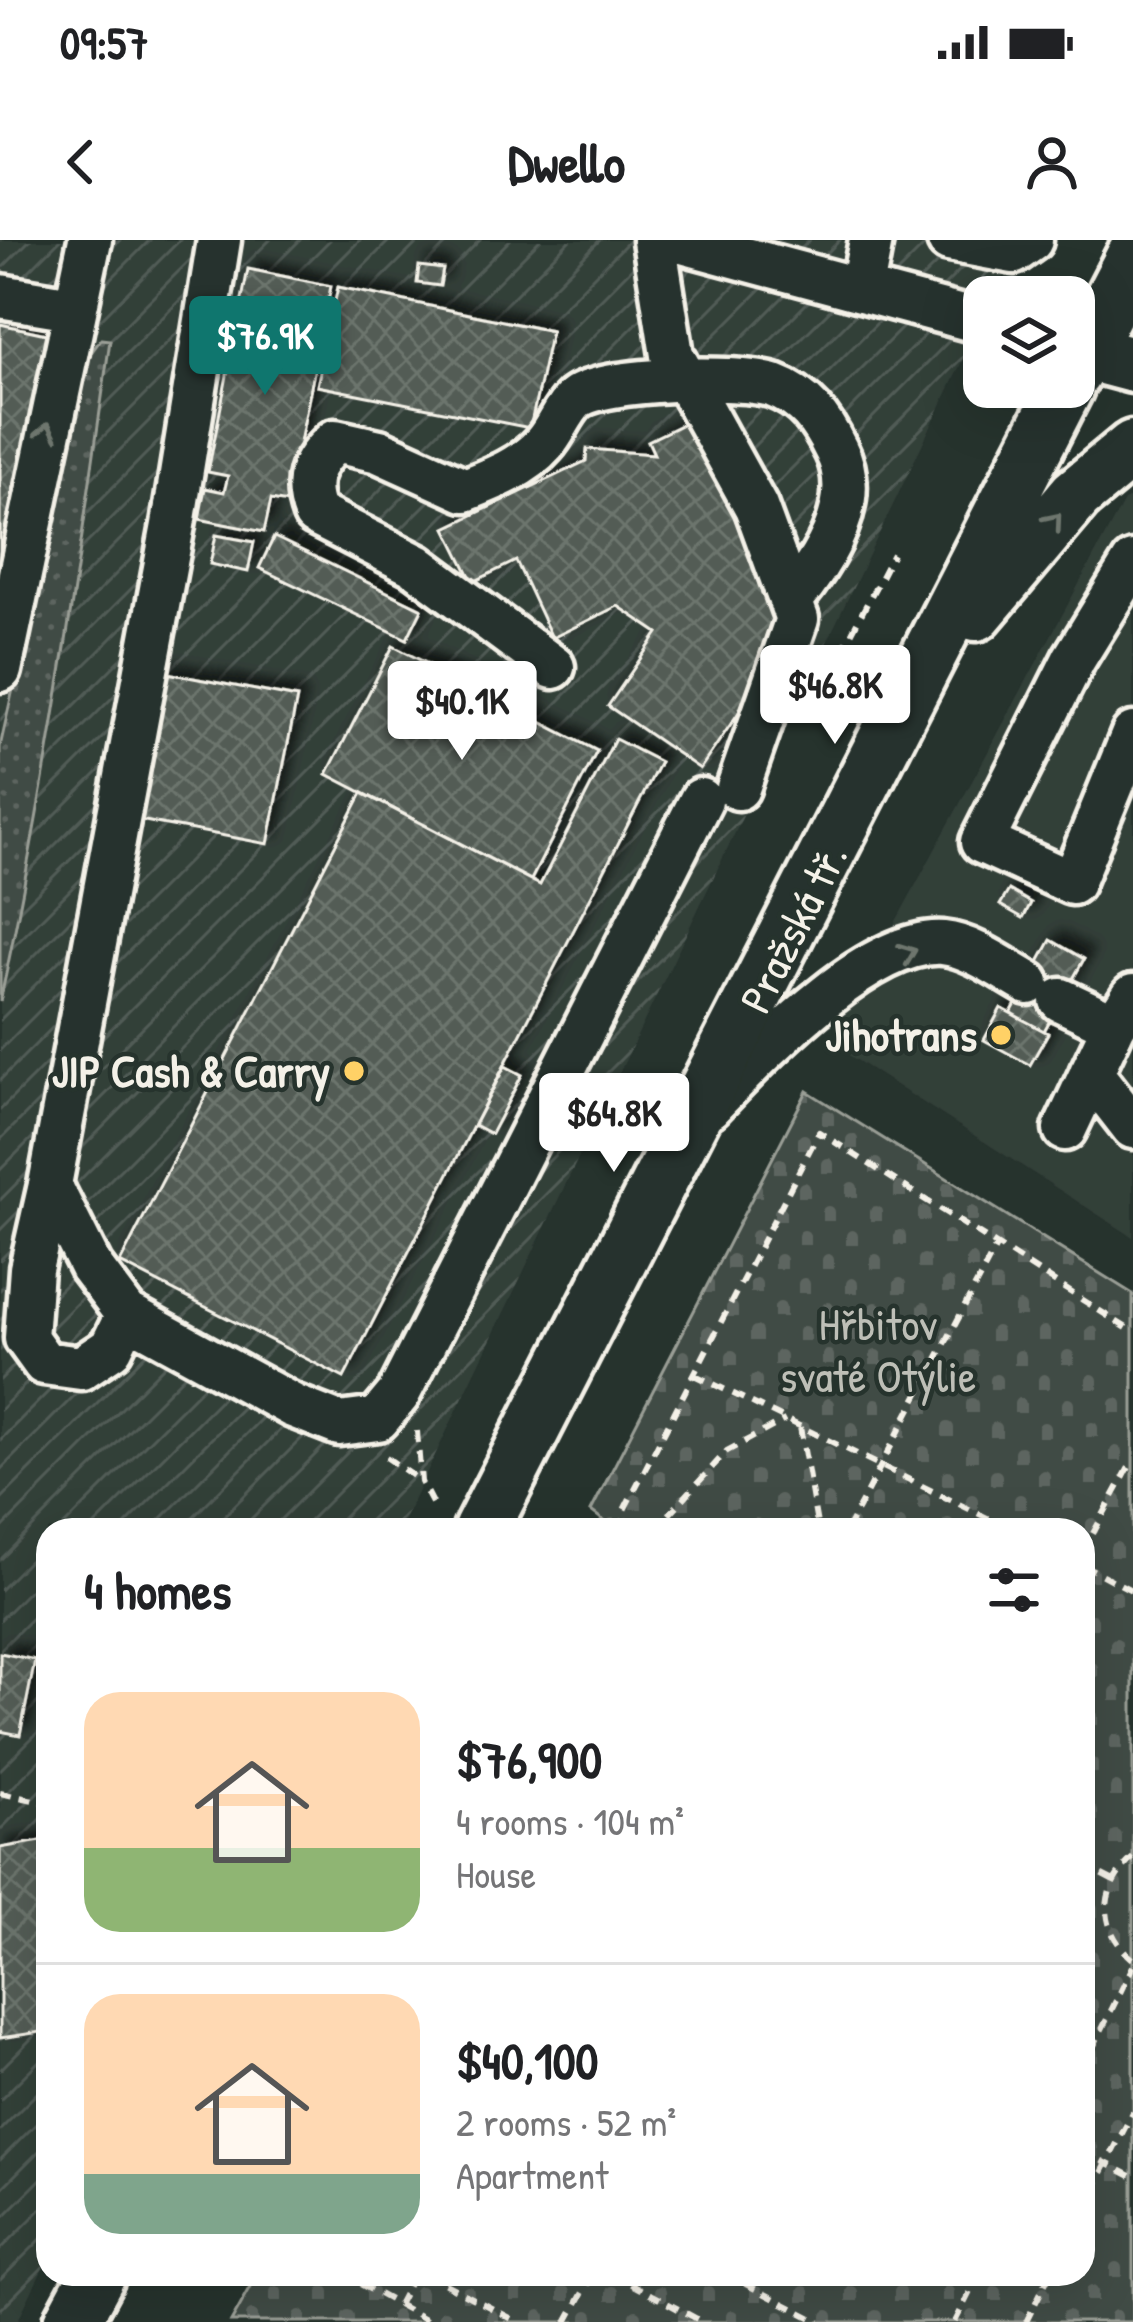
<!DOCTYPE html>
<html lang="en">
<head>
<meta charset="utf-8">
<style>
  body { margin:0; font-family:"Patrick Hand",sans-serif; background:#f6f6f6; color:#202124; height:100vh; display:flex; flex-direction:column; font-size:45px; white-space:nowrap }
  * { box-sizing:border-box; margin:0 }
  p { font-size:39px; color:#757577 }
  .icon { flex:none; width:66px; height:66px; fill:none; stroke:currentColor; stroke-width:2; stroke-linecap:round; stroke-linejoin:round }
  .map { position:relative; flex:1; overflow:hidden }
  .side { position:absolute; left:36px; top:1278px; width:1059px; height:768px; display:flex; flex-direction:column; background:#fff; border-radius:36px; box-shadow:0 12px 48px #0002 }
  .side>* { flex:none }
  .tools { position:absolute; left:963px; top:36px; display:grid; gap:24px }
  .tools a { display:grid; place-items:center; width:132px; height:132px; border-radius:24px; background:#fff; box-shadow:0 12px 48px #0002; font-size:60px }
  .price { position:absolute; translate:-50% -102px; padding:0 27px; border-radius:12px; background:#fff; color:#222; font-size:39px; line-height:78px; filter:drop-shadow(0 3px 6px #0008) }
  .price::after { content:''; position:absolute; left:50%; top:72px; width:36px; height:27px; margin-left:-18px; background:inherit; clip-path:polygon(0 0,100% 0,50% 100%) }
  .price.current { background:#0f766e; color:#fff }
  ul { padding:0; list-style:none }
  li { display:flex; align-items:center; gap:36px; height:300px; padding:0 48px }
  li+li { border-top:3px solid #e0e0e0 }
  li span { display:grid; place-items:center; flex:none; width:336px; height:240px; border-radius:36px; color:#555 }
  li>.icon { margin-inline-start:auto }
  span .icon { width:144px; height:144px; fill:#fffc; stroke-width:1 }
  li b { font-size:51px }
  h2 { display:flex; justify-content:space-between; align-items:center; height:144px; padding:0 48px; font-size:51px }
  .status { display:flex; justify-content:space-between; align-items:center; height:84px; padding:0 60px; background:#fff; direction:ltr }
  .status svg { height:33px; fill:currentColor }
  header { display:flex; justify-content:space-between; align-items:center; height:156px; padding:0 48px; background:#fff; font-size:54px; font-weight:700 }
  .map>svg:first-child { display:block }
  .built { fill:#333f39 }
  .industrial { fill:url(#industrial-furrows) }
  .grass { fill:url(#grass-dots); stroke:#9a9e96; stroke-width:3 }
  .cemetery { fill:url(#cemetery-stones); stroke:#9a9e96; stroke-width:3 }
  .building { fill:url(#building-cross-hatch); stroke:#f4f1e8; stroke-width:3; filter:url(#shadow) }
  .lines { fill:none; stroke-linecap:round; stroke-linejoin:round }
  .minor-casing { stroke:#f4f1e8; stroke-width:51 }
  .major-casing { stroke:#f4f1e8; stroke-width:63 }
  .path { stroke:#f4f1e8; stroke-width:6; stroke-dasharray:12 9; stroke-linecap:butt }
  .minor { stroke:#26332d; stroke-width:42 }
  .major { stroke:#26332d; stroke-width:54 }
  .oneway { stroke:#6e766e }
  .poi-dot { fill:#ffd166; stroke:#26332d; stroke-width:4.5 }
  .labels { text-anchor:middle; stroke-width:9; stroke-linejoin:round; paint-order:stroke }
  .street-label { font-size:45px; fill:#f4f1e8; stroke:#26332d }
  .poi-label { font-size:45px; font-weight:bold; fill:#f4f1e8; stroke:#26332d; text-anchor:end }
  .park-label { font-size:45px; fill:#bebfb7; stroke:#26332d }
</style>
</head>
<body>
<div class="status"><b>09:57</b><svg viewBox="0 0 49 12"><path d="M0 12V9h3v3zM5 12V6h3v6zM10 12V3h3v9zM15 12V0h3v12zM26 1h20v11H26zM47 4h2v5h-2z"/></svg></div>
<header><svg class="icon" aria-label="back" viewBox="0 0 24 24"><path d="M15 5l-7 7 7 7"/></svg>Dwello<svg class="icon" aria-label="person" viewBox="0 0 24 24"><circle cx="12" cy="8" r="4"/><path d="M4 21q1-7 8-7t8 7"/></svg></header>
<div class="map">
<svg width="1133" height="2082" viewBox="0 0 1133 2082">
  <defs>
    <pattern id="industrial-furrows" width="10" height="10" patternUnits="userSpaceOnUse" patternTransform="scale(3)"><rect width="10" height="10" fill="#333f39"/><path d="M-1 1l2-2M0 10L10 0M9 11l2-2" fill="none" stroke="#515b56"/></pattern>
    <pattern id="grass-dots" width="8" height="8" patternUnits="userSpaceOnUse" patternTransform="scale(3)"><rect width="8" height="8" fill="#414b45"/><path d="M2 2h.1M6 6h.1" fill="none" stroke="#5d6560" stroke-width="1.8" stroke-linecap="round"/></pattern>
    <pattern id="cemetery-stones" width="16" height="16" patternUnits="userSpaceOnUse" patternTransform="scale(3)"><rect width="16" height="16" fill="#414b45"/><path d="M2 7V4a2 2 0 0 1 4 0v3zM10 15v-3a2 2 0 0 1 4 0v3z" fill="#5d6560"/></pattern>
    <pattern id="building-cross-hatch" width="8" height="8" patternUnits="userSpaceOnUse" patternTransform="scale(3)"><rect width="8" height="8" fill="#525c55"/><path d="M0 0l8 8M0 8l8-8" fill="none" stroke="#6c746d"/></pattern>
    <filter id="shadow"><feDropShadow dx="9" dy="-9" stdDeviation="6" flood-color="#0009"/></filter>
  </defs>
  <rect width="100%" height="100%" fill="#26332d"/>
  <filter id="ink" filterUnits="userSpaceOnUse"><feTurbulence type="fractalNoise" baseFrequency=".00833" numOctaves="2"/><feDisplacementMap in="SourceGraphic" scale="24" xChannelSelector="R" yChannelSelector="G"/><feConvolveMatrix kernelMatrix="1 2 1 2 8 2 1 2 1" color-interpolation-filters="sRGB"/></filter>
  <g filter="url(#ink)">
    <!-- built -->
    <path class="built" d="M1133,257V997L830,803L1124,261Z"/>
    <!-- industrial -->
    <path class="industrial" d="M0,0H1021L993,57H984V76L399,1290H48V2018L17,2082H0Z"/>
    <!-- grass -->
    <path class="grass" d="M101,99L110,100C79,322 47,544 0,762V507L87,118Z"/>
    <!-- cemetery -->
    <path class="cemetery" d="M807,851L1133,1054V2082H231L258,2034H1083V1290H616L591,1271Z"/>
    <!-- building -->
    <path class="building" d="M419,26L443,29L440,46L417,43Z
      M248,29L331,46L288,263L271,260L264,292L199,279L205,248L224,252L228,236L208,232Z
      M338,47L551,91L530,188L317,146Z
      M0,84L55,96L0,360Z
      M689,181L740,271L770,349L764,352L787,402L700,529L608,466L658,393L618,366L552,398L516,321L473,342L446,288L586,221L587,209L654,214L648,201Z
      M216,295L254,302L248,332L210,324Z
      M274,297L422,369L407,399L259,328Z
      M393,406L597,511L531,640L327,534Z
      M162,432L297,458L268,604L134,579Z
      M615,499L660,522L344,1138L120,1023L362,553L540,645Z
      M1009,650L1031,663L1023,678L1000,665Z
      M1051,700L1084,719L1044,791L1011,773Z
      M1001,768L1048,793L1030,825L984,800Z
      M505,826L522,835L491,894L474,885Z
      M0,1413L35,1420L20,1495L0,1491Z
      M47,1600L48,1791L0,1798V1608Z"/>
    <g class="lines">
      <defs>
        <path id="minor" d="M219,0L173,285L50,945L91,1027L127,1075L293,1166L339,1184L378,1179L398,1155L701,560
          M654,0L672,115L756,267L797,379L738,548
          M675,0L984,83
          M949,0L1014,12L1031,0
          M862,48L871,0
          M0,56L72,68
          M1133,323L1074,419L982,602L1072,643L1133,494
          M553,427L417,326L315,274C303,243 310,223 335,201L379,211L465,250C493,239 524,227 544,204C556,191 562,171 575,159C600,137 742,135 774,146C806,158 822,181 836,210C862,261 823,321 792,359
          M0,430L90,0
          M1061,760L1114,785L1133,756
          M1091,833L1133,887
          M709,867C758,817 867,698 943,703C972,706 1003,729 1028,743
          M1065,889L1114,785
          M50,945L31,1029L26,1098L44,1123L81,1128L111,1108L127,1075"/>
        <path id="major" d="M1084,112L1133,125
          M1074,132L1133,18
          M976,373L1076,255L1133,208
          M481,1290L1066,147
          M72,2082L98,2034"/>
      </defs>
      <!-- minor casing -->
      <use href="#minor" class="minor-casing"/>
      <!-- major casing -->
      <use href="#major" class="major-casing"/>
      <!-- path -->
      <path class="path" d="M832,430L893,314
        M695,1135L1012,1290
        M800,1187L818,1290
        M417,1191L421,1242L434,1267
        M386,1217L419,1240
        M625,1290L624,1270L819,892L1133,1092
        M655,1290L727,1211L785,1180
        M847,1290L996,1007
        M1083,1312L1133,1220
        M1083,1325L1133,1351
        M0,1553L48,1563
        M1133,1618C1099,1647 1098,1690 1133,1719
        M1083,1625L1112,1640
        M1083,1828L1133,1726
        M1083,1911L1133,1937
        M1083,1970L1133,1872
        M342,2034L430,2082
        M426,2034L518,2082
        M612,2034L703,2082
        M726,2034L820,2082
        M398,2065L414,2034
        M567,2082L593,2034
        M955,2082L979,2034
        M1026,2082L1050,2034"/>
      <!-- minor -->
      <use href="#minor" class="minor"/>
      <!-- major -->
      <use href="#major" class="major"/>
    </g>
    <!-- one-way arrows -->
    <defs><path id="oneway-chevron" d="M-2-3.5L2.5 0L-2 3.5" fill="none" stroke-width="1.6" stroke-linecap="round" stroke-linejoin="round" transform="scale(3)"/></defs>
    <g class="oneway">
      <use href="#oneway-chevron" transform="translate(47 191) rotate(-79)"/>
      <use href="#oneway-chevron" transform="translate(1054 281) rotate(-50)"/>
      <use href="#oneway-chevron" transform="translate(908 713) rotate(-21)"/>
    </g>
  </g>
  <!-- markers -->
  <g class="poi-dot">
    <circle cx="1001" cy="795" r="12"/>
    <circle cx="354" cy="831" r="12"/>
  </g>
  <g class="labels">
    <!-- street labels -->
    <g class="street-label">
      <text transform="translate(793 688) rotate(-63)" y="16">Pražská tř.</text>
    </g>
    <!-- poi labels -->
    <g class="poi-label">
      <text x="977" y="811">Jihotrans</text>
      <text x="330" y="847">JIP Cash &amp; Carry</text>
    </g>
    <!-- park labels -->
    <g class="park-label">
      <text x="878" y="1100">Hřbitov<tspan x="878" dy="52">svaté Otýlie</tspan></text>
    </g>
  </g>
</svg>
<div class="tools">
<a><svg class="icon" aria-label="layers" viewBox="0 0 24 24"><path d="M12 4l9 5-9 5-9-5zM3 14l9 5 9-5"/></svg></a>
</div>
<b class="price current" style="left:265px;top:158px">$76.9K</b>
<b class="price" style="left:835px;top:507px">$46.8K</b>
<b class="price" style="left:462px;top:523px">$40.1K</b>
<b class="price" style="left:614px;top:935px">$64.8K</b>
<section class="side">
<h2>4 homes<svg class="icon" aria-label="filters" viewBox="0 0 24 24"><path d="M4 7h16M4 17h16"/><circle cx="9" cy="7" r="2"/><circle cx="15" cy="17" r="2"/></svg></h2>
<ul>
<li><span style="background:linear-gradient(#ffd9b3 65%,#8fb573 0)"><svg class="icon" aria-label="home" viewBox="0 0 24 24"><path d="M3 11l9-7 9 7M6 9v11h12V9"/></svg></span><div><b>$76,900</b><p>4 rooms · 104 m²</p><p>House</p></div></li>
<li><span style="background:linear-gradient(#ffd9b3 75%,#7fa58c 0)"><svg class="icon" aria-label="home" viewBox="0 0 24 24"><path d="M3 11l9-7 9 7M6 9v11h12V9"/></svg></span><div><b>$40,100</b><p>2 rooms · 52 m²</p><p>Apartment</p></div></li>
</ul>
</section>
</div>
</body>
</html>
